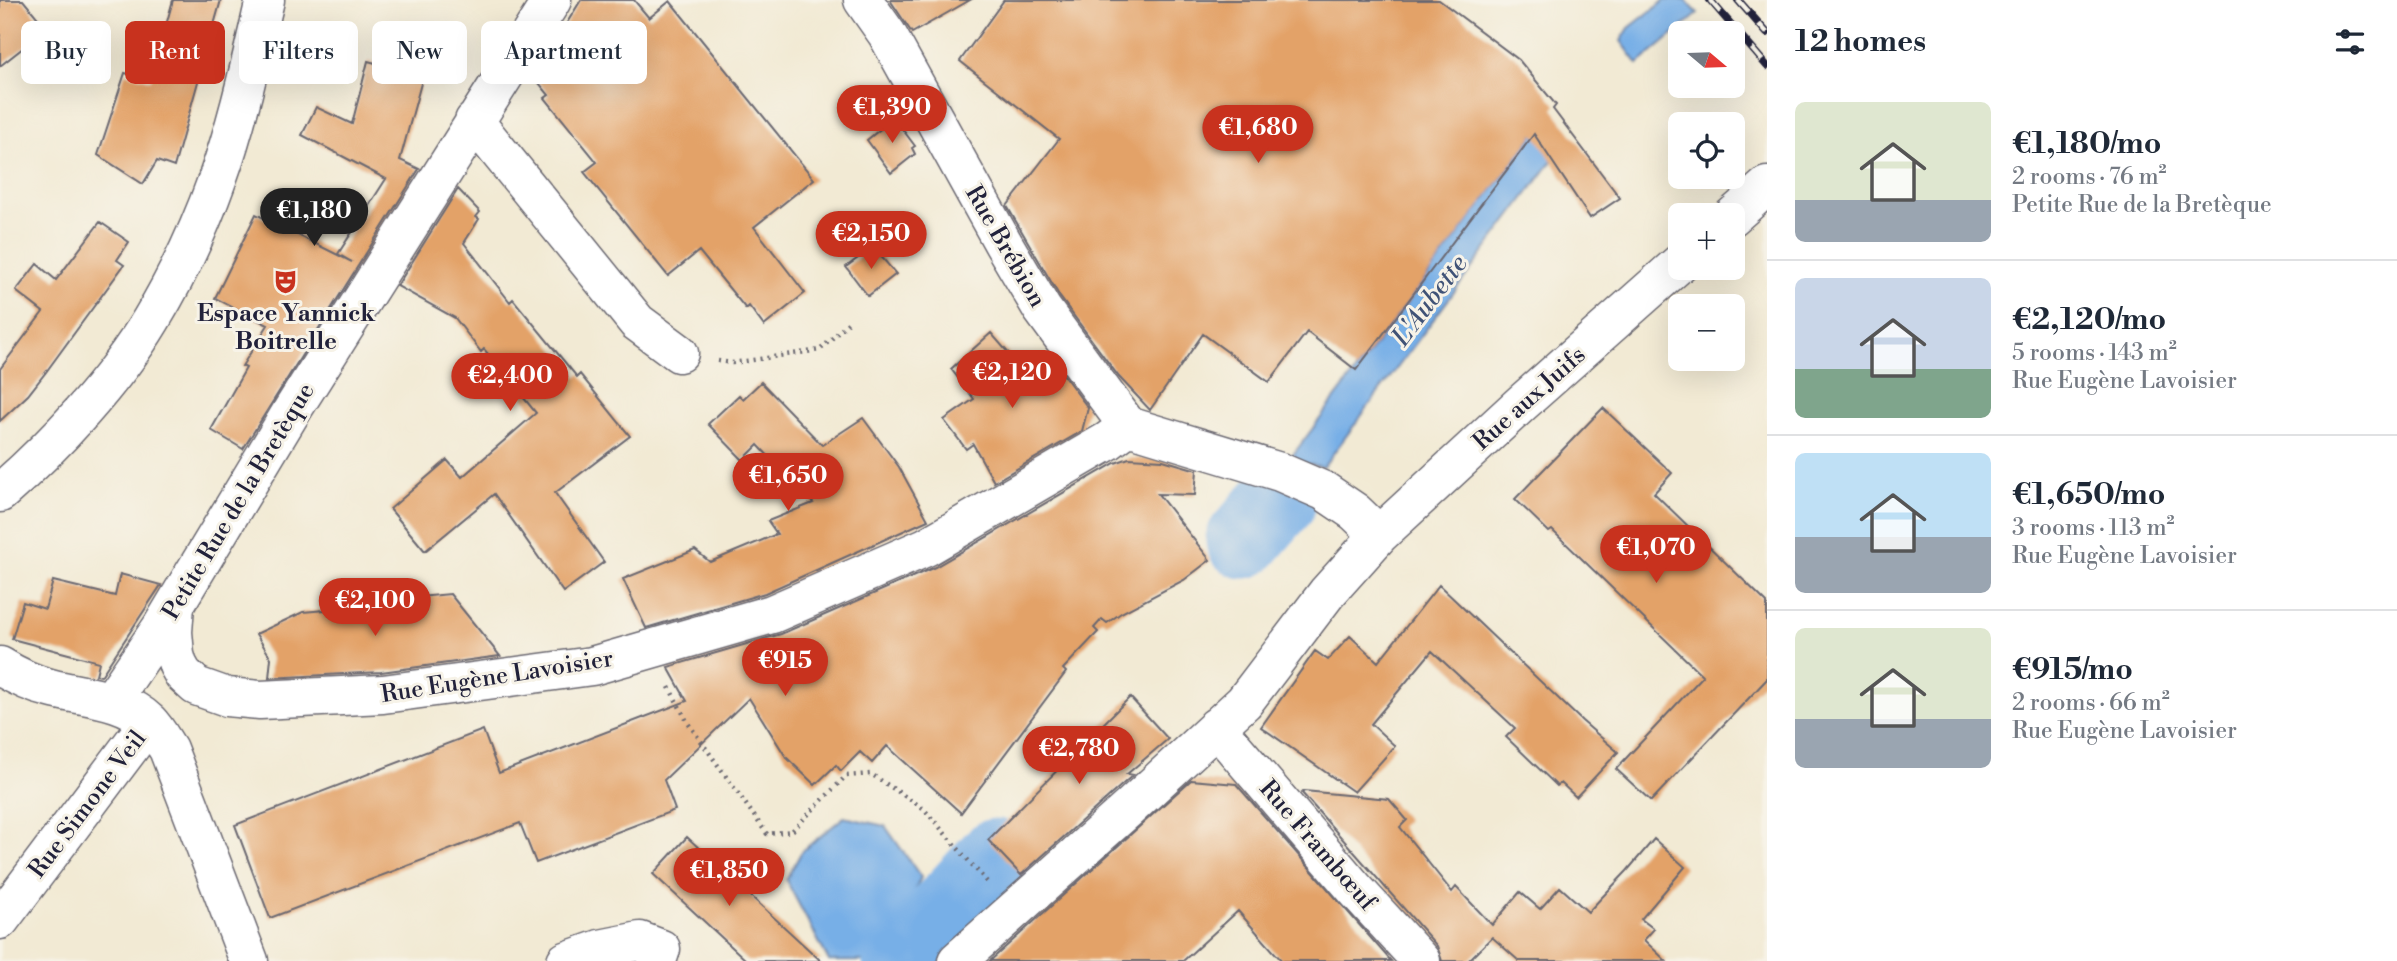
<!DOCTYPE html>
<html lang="en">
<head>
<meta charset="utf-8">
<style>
  body { margin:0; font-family:"Libre Bodoni",serif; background:#f6f6f7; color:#1f2937; height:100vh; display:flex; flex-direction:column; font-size:26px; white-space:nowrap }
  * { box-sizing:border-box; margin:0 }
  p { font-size:23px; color:#747a83 }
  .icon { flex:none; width:38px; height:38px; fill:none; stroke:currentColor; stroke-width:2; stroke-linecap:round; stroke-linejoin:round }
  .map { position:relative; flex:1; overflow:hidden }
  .side { display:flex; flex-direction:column; background:#fff; width:630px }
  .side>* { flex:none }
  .banner { position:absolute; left:21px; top:21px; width:665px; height:63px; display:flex; gap:14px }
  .needle { width:46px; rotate:109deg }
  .buttons { position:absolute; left:1668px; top:21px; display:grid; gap:14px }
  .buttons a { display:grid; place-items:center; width:77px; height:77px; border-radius:10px; background:#fff; box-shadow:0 7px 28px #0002; font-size:35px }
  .price { position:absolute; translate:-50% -60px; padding:0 16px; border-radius:24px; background:#c8321e; color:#fff; font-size:23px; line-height:46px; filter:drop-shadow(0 2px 4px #0008) }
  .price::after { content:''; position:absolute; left:50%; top:42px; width:21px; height:16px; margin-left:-10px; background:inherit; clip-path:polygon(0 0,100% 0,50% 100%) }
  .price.on { background:#222; color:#fff }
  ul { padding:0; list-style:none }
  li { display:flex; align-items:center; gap:21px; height:175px; padding:0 28px }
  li+li { border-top:2px solid #e0e1e3 }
  li span { display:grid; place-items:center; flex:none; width:196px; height:140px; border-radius:10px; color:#555 }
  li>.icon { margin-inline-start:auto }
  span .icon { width:84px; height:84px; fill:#fffc; stroke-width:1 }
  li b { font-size:30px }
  h2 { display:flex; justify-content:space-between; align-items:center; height:84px; padding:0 28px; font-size:30px }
  .chip { padding:0 24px; border-radius:10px; background:#fff; box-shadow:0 7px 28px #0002; font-size:24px; line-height:63px }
  .chip.on { background:#c8321e; color:#fff }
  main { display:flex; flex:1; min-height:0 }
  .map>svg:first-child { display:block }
  .water { fill:#77afe7; stroke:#4c6891; stroke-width:2 }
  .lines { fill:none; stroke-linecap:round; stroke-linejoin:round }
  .river { stroke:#77afe7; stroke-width:77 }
  .building { fill:#e3a267 }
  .minor-casing { stroke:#6b6871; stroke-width:41 }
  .major-casing { stroke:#6b6871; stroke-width:41 }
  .path { stroke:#6b6871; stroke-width:4.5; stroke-dasharray:2 5; stroke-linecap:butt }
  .minor { stroke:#fff; stroke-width:38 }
  .major { stroke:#fff; stroke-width:38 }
  .rail-casing { stroke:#22223b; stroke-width:8 }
  .rail { stroke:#f7f3e8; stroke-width:5; stroke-dasharray:16; stroke-linecap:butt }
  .labels { text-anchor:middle; stroke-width:6; stroke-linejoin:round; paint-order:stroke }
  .street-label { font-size:24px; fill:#22223b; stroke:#f7f3e8 }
  .poi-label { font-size:24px; font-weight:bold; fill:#22223b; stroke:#f7f3e8 }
  .water-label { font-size:26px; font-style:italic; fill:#405377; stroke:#f7f3e8 }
</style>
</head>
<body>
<main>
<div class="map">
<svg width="1767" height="961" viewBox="0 0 1767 961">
  <rect width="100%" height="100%" fill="#f7f3e8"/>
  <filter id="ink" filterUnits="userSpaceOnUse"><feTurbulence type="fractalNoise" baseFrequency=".0143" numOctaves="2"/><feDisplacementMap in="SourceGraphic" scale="14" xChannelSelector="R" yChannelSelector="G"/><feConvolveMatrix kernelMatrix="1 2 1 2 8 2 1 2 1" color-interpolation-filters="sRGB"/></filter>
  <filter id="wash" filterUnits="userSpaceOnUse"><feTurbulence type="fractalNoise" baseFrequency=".00686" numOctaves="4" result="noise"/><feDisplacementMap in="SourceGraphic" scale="28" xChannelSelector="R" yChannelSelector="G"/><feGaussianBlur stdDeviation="1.57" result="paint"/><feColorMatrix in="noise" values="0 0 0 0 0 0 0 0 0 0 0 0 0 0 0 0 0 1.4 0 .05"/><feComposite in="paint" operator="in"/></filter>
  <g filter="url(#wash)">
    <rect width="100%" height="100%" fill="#f2ead4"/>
    <!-- water -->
    <path class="water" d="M1665,0H1686L1698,14L1638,64L1621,41L1629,28Z
      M1543,122L1552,161L1323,467L1289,460Z
      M844,817L885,826L921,877L905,913L863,961H829L786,880L802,851Z"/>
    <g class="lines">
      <!-- river -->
      <path class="river" d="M1244,540L1278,501
        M901,961L996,857"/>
    </g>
    <g id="blocks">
      <!-- building -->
      <path class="building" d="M0,0H23L47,29L0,66Z
        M173,0H221L174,167L157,161L143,184L98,155L125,73L151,80Z
        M581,0H634L649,18L670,1L814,179L754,227L805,293L764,326L749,306L746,309L699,251L668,276L584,172L597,162L545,98L549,95L534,77L555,60L549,52Z
        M890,0H970L912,33Z
        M1004,0H1439L1519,60L1556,105L1553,109L1620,198L1590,218L1534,134L1356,370L1307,332L1269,382L1203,334L1150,410L1119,377L1060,297L1007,206L1059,139L960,61Z
        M368,61L423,76L400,160L419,169L243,449L211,430L246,368L242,366L268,325L215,298L256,214L352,262L338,254L386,179L302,135L316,107L352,124Z
        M894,118L915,146L912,148L915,154L891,173L867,140Z
        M458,189L480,212L476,217L479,219L464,243L510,302L513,299L577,377L580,374L630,436L555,493L604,562L563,592L494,494L425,551L390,509L447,460L462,477L536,413L484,349L481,352L455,318L397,286Z
        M100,222L129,242L117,260L124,265L46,372L28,395L0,421V369L43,312L16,291L37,264L56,280Z
        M873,247L896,274L868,296L846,267Z
        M991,333L1038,387L1062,373L1088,408L1082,431L994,482L973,444L966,449L944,420L974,399L951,369Z
        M761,382L822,445L863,418L899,467L928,520L765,593L646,628L623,579L695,550L710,562L777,534L768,521L813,503L758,445L743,460L708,424L739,395L743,399Z
        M1603,408L1672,473L1654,493L1767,603V679L1651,801L1616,769L1703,676L1552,530L1549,532L1515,499Z
        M1129,458L1163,460L1197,470L1195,495L1158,494L1210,560L1184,580L1121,613L1107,623L1102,619L1094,628L1098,632L1063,669L1066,672L961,813L887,746L872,763L860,752L841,771L836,765L815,785L786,757L749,698L664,780L675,810L536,863L520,823L270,918L235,825L483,730L499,773L687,701L668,667L781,634L935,567L1115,463Z
        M120,574L161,585L101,676L96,675L99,662L12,639L23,602L45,609L53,581L115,596Z
        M1439,585L1582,721L1618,752L1576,797L1561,783L1557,786L1506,737L1515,728L1432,651L1371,724L1395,746L1354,792L1261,727L1315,651L1328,660L1350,636L1378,662Z
        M450,594L500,656L381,672L269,678L271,658L256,634L303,612L347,608V604Z
        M1130,697L1168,739L1127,774L1133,775L1021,875L988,840Z
        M1191,780L1236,784L1391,961H1282L1238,911L1183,961H990Z
        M1304,791L1389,799L1407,820L1400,827L1452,892L1456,887L1492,925L1520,892L1540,909L1560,887L1588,912L1627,871L1654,839L1685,867L1641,919L1654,929L1644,940L1666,961H1519L1492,937L1468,961H1442L1437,946L1302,793Z
        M687,837L821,961H747L653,874Z"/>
    </g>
  </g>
  <g filter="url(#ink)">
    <use href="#blocks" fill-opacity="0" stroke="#6b6871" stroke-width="2"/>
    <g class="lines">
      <defs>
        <path id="minor" d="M863,0L887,34L1003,243L1042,309L1128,426L1280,472L1324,491L1355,512L1379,535
          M474,121L637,322L679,353
          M1732,217L1767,186
          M175,605L173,632L175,655L178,665L183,674L196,686L227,697L260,700L383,694L592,666L772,614L926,547L1108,441L1128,426
          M0,666C16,676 33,684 50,688C82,697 124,697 149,722C156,729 162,740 168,749L249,961
          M111,701L161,628L293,409L552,0
          M1216,727L1355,889L1421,961
          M0,920L149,722
          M566,961L600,949L640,941L661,949L657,961
          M957,961L1129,808L1244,702L1327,593L1379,535L1522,403L1680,263"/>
        <path id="major" d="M0,493C55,445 113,383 151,320C177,277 200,228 217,180C238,122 251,60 265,0"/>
      </defs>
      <!-- minor casing -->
      <use href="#minor" class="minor-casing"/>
      <!-- major casing -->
      <use href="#major" class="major-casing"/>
      <!-- path -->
      <path class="path" d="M718,361L732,363L820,350L850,321
        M669,687L688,723L767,834L792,831L846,776L871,774L923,808L987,882"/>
      <!-- minor -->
      <use href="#minor" class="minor"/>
      <!-- major -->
      <use href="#major" class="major"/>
      <defs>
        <path id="rail" d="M1710,0L1767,66
          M1738,0L1767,33"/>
      </defs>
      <!-- rail casing -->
      <use href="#rail" class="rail-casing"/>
      <!-- rail -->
      <use href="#rail" class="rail"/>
    </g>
  </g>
  <!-- icons -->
  <defs>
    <symbol id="theatre-bare" viewBox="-9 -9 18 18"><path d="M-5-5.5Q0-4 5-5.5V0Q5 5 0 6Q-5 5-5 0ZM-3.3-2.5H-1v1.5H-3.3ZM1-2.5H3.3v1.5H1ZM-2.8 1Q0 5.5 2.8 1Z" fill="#c8321e" stroke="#f7f3e8" stroke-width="2.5" paint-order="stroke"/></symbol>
  </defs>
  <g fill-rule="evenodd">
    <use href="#theatre-bare" x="268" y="264" width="35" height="35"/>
  </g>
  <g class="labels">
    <!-- street labels -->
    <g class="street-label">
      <text transform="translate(1006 246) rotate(60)" y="8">Rue Brébion</text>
      <text transform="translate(1529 398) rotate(-42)" y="8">Rue aux Juifs</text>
      <text transform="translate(238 501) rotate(-59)" y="8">Petite Rue de la Bretèque</text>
      <text transform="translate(497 676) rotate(-9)" y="8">Rue Eugène Lavoisier</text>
      <text transform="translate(87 804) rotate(-53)" y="8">Rue Simone Veil</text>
      <text transform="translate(1318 845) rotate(49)" y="8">Rue Frambœuf</text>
    </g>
    <!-- poi labels -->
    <g class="poi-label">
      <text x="286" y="321">Espace Yannick<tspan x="286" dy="28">Boitrelle</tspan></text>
    </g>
    <!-- water labels -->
    <g class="water-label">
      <text transform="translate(1429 300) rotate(-53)" y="9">L'Aubette</text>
    </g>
  </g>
</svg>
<div class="buttons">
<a><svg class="needle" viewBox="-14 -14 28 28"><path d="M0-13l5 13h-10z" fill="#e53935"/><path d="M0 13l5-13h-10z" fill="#747a83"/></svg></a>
<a><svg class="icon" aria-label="locate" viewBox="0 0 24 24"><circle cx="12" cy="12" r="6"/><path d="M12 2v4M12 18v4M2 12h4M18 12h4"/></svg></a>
<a>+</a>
<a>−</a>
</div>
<b class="price" style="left:892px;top:145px">€1,390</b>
<b class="price" style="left:1258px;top:165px">€1,680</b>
<b class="price on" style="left:314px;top:248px">€1,180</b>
<b class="price" style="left:871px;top:271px">€2,150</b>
<b class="price" style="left:1012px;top:410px">€2,120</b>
<b class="price" style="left:510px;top:413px">€2,400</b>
<b class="price" style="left:788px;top:513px">€1,650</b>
<b class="price" style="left:1656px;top:585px">€1,070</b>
<b class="price" style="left:375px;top:638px">€2,100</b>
<b class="price" style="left:785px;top:698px">€915</b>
<b class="price" style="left:1079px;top:786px">€2,780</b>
<b class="price" style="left:729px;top:908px">€1,850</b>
<div class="banner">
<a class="chip">Buy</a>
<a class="chip on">Rent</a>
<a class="chip">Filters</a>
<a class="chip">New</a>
<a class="chip">Apartment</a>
</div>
</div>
<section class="side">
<h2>12 homes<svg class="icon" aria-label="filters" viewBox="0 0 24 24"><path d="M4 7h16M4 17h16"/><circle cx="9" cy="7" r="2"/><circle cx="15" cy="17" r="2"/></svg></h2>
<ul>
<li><span style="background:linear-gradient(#dfe7d0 70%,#9aa5b1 0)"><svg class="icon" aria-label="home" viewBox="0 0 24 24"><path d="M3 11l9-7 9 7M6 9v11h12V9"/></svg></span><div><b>€1,180/mo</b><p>2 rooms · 76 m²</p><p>Petite Rue de la Bretèque</p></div></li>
<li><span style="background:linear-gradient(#c9d6e8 65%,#7fa58c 0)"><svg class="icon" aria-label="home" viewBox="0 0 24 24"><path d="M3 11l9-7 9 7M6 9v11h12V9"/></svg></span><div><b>€2,120/mo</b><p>5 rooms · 143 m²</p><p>Rue Eugène Lavoisier</p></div></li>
<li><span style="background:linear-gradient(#bfe0f5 60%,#9aa5b1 0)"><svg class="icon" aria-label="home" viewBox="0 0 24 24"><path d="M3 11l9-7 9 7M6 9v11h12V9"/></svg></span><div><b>€1,650/mo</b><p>3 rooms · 113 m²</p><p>Rue Eugène Lavoisier</p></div></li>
<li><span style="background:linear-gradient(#dfe7d0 65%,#9aa5b1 0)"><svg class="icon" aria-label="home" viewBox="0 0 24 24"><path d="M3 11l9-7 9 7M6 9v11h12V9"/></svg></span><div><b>€915/mo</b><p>2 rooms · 66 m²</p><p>Rue Eugène Lavoisier</p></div></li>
</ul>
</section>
</main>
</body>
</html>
